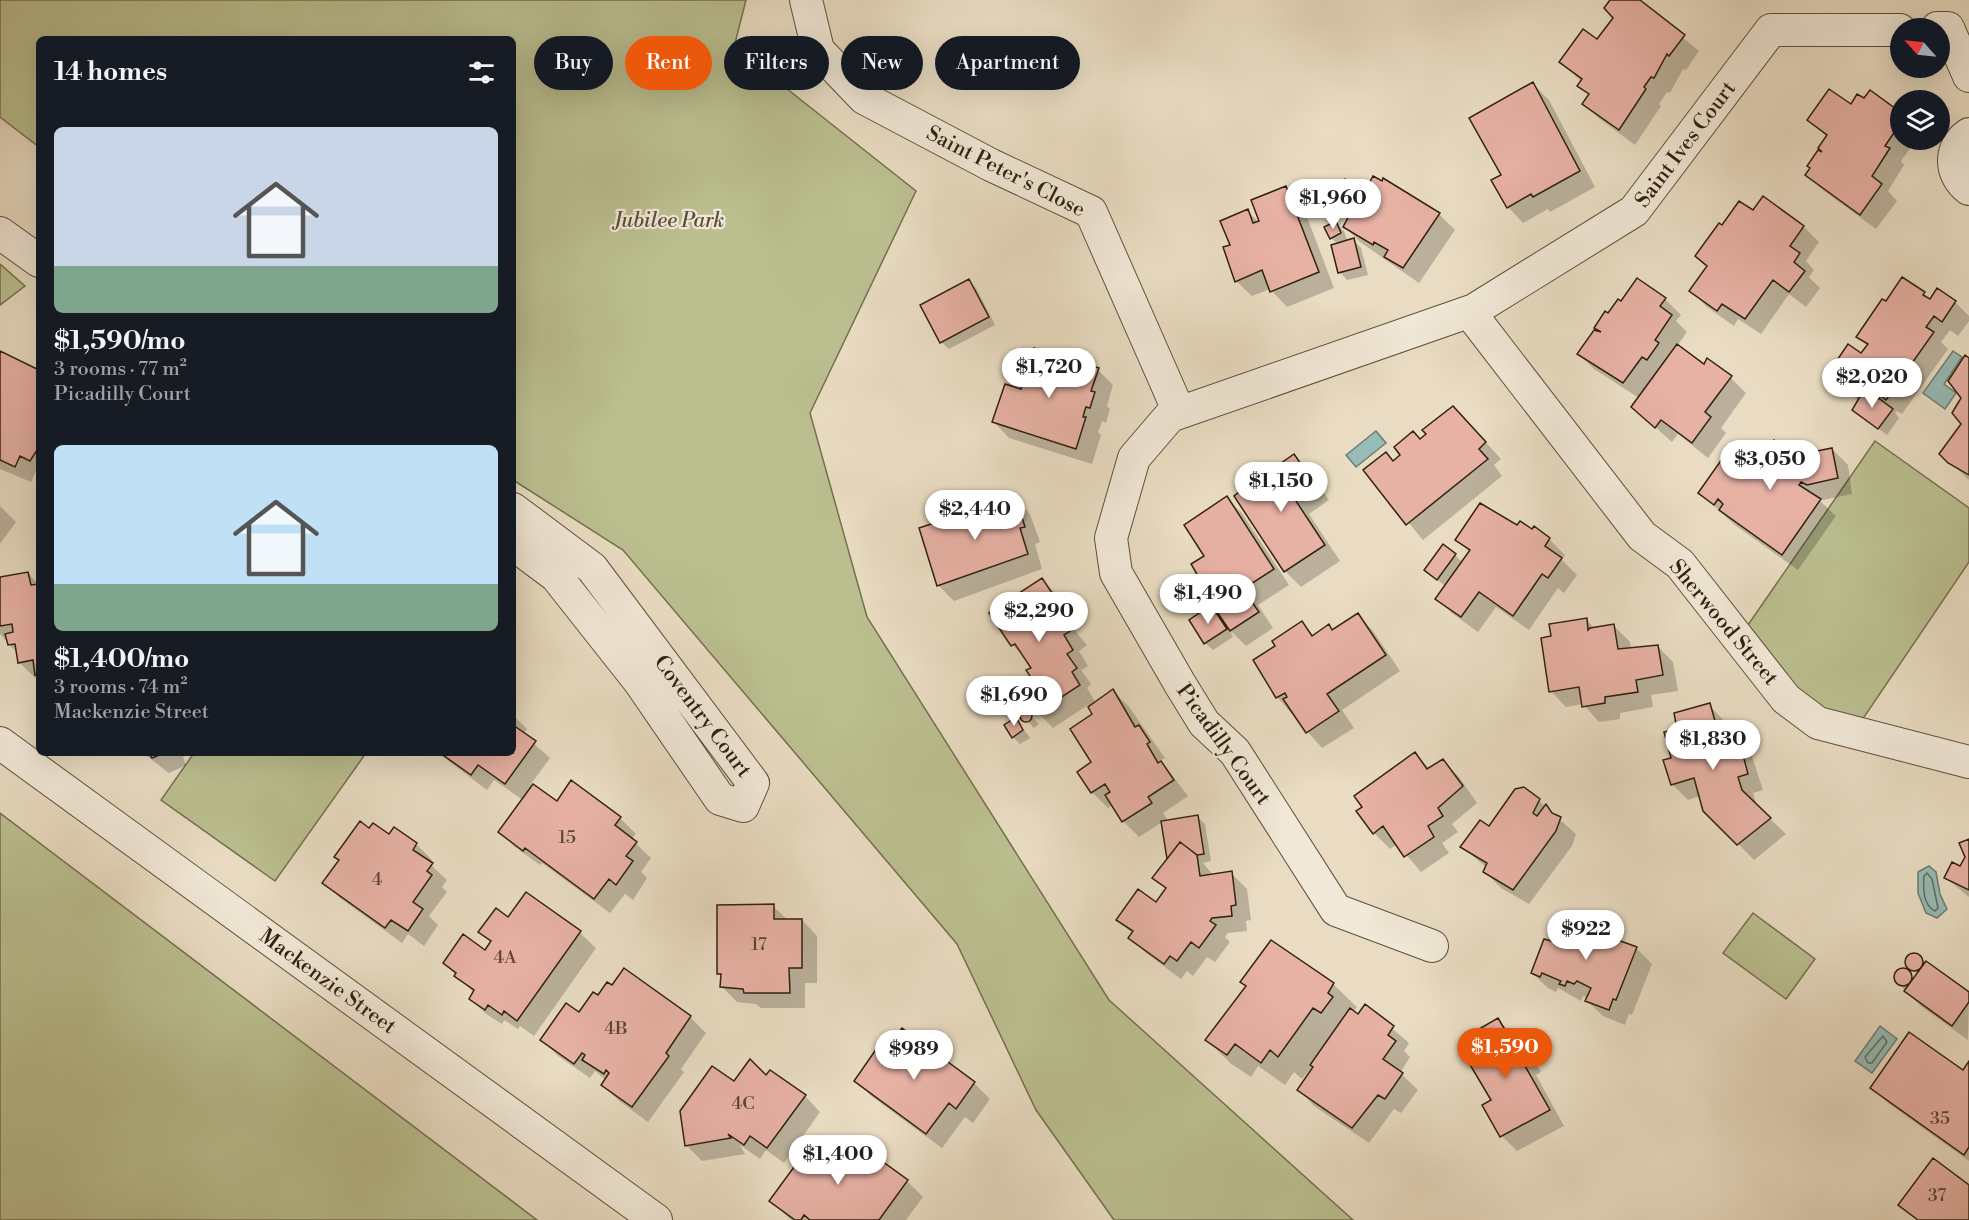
<!DOCTYPE html>
<html lang="en">
<head>
<meta charset="utf-8">
<style>
  body { margin:0; font-family:"Libre Bodoni",serif; background:#242831; color:#f1f3f6; height:100vh; display:flex; flex-direction:column; font-size:22px; white-space:nowrap }
  * { box-sizing:border-box; margin:0 }
  p { font-size:20px; color:#9ea1a6 }
  .icon { flex:none; width:33px; height:33px; fill:none; stroke:currentColor; stroke-width:2; stroke-linecap:round; stroke-linejoin:round }
  .map { position:relative; flex:1; overflow:hidden }
  .panel { position:absolute; left:36px; top:36px; width:480px; height:720px; display:flex; flex-direction:column; background:#171b24; border-radius:9px; box-shadow:0 6px 24px #0002 }
  .panel>* { flex:none }
  .top-card { position:absolute; left:534px; top:36px; width:570px; height:54px; display:flex; gap:12px }
  .needle { width:39px; rotate:297deg }
  .tools { position:absolute; left:1890px; top:18px; display:grid; gap:12px }
  .tools a { display:grid; place-items:center; width:60px; height:60px; border-radius:50%; background:#171b24; box-shadow:0 6px 24px #0002; font-size:30px }
  .price { position:absolute; translate:-50% -51px; padding:0 14px; border-radius:21px; background:#fff; color:#222; font-size:20px; line-height:39px; filter:drop-shadow(0 2px 3px #0008) }
  .price::after { content:''; position:absolute; left:50%; top:36px; width:18px; height:14px; margin-left:-9px; background:inherit; clip-path:polygon(0 0,100% 0,50% 100%) }
  .price.current { background:#ea580c; color:#fff }
  ul { padding:0; list-style:none }
  li { display:grid; align-content:center; gap:12px; height:318px; padding:0 18px }
  li span { display:grid; place-items:center; height:186px; border-radius:9px; color:#555 }
  li>.icon { margin-inline-start:auto }
  span .icon { width:108px; height:108px; fill:#fffc; stroke-width:1 }
  li b { font-size:26px }
  h2 { display:flex; justify-content:space-between; align-items:center; height:72px; padding:0 18px; font-size:26px }
  .pill { padding:0 21px; border-radius:27px; background:#171b24; box-shadow:0 6px 24px #0002; font-size:21px; line-height:54px }
  .pill.current { background:#ea580c; color:#fff }
  .map>svg:first-child { display:block }
  .green { fill:#bbbf90; stroke:#75704f; stroke-width:1.5 }
  .water { fill:#97bbb6; stroke:#6d7d73; stroke-width:1.5 }
  .shadow { fill:#0003 }
  .lines { fill:none; stroke-linecap:round; stroke-linejoin:round }
  .shore { stroke:#636e62; stroke-width:1.5 }
  .building { fill:#e7b1a4; stroke:#2f210e; stroke-width:1.5 }
  .minor-casing { stroke:#5e503b; stroke-width:34 }
  .minor { stroke:#f1e8d7; stroke-width:32 }
  .labels { text-anchor:middle; stroke-width:4.5; stroke-linejoin:round; paint-order:stroke }
  .number-label { font-size:18px; fill:#5d4534 }
  .street-label { font-size:21px; fill:#2f210e; stroke:#f1e8d7 }
  .park-label { font-size:21px; font-style:italic; fill:#595035; stroke:#f1e8d7 }
</style>
</head>
<body>
<div class="map">
<svg width="1969" height="1220" viewBox="0 0 1969 1220">
  <rect width="100%" height="100%" fill="#e9dcc2"/>
  <filter id="stains"><feTurbulence type="fractalNoise" baseFrequency=".00333" numOctaves="4"/><feColorMatrix values="0 0 0 0 .2 0 0 0 0 .09 0 0 0 0 .02 0 0 0 .5 -.17"/></filter>
  <radialGradient id="worn" r=".72"><stop offset=".6" stop-color="#630" stop-opacity="0"/><stop offset="1" stop-color="#630" stop-opacity=".3"/></radialGradient>
  <!-- green -->
  <path class="green" d="M0,0H746L734,47L916,191L810,413L867,617L1109,1000L1353,1220H1114L1036,1110L957,944L623,550L513,480V39H39V147L0,117Z
    M0,264L25,286L0,305Z
    M1875,441L1969,508V562L1854,732L1818,723L1739,638Z
    M194,753H366L275,881L161,800Z
    M0,813L537,1220H0Z
    M1753,913L1815,959L1786,999L1723,953Z"/>
  <!-- water -->
  <path class="water" d="M1953,351L1962,357L1944,384L1956,393L1945,409L1923,393Z
    M1376,431L1386,443L1356,467L1346,455Z
    M1929,866L1936,872L1940,894L1947,909L1937,918L1926,913L1918,893V872Z
    M1880,1026L1897,1039L1872,1073L1855,1061Z"/>
  <!-- shadow -->
  <path class="shadow" d="M1612,0H1637L1699,51L1686,70L1683,69L1670,93L1667,92L1659,104L1661,106L1635,145L1600,119L1584,104L1590,96L1579,86L1582,82L1561,62L1597,41L1615,18Z
    M1533,84L1549,100L1595,187L1550,212L1548,209L1523,223L1508,207L1503,175Z
    M1870,92L1900,114V140H1916L1901,161L1904,165L1888,191L1897,201L1876,229L1823,190L1807,175L1826,154L1827,137L1809,120L1864,100Z
    M1382,183L1439,214L1455,230L1419,283L1360,242L1344,226L1352,213L1338,195L1365,193Z
    M1286,188L1302,204L1334,288L1287,307L1270,289L1252,296L1236,281L1232,246L1247,211L1263,226Z
    M1763,199L1804,227L1819,242L1806,261L1814,270L1809,277L1820,288L1806,307L1789,294L1761,334L1738,319L1734,326L1707,307L1691,291L1708,267L1697,256L1722,227L1753,212Z
    M1336,223L1344,231L1348,242L1353,240L1361,248L1368,275L1347,280L1340,272L1338,244L1331,238Z
    M1903,279L1931,300L1955,302L1969,316V321L1958,336L1950,330L1941,342L1948,349L1902,414L1897,411L1895,413L1899,418L1887,435L1853,410L1859,401L1828,375L1862,355L1868,346L1858,337Z
    M1638,280L1665,299L1681,315L1676,321L1687,332L1677,346L1704,366L1731,378L1746,393L1721,428L1726,433L1708,458L1678,434L1672,442L1633,407L1639,398L1594,369L1579,354L1603,335L1596,327L1622,303Z
    M969,281L976,288L995,325L949,349L941,342Z
    M0,353L39,371V472L36,471L31,482L0,469Z
    M1969,360V480L1941,454L1963,424Z
    M1098,370L1113,385L1107,406L1110,409L1106,423L1102,421L1098,432L1101,435L1092,464L1009,438L994,422L1022,391Z
    M1468,423L1501,459L1494,465L1502,476L1423,540L1365,470L1394,462L1420,440Z
    M1832,449L1848,465L1852,494L1823,500L1816,497L1836,516L1798,570L1736,526L1700,493L1727,465L1764,457L1803,462Z
    M1294,456L1309,472L1329,500L1309,514L1340,561L1301,587L1285,571L1250,486L1258,475L1268,485Z
    M1015,498L1030,514L1040,542L1035,544L1042,569L954,601L938,585Z
    M1226,498L1242,513L1289,585L1258,605L1273,628L1246,646L1230,630L1233,637L1213,650L1205,643L1211,607L1220,614L1205,596L1203,581L1206,556Z
    M0,506L16,522L0,544Z
    M1518,527L1533,531L1535,528L1549,539L1565,555L1562,560L1577,575L1564,593L1558,588L1529,630L1496,607L1478,632L1453,614L1437,599L1446,587L1426,570L1455,555L1463,563L1470,553L1457,539Z
    M28,573L39,585V677L35,678L19,662L18,654L0,634V592Z
    M1042,580L1057,595L1076,624L1072,627L1087,645L1079,651L1088,666L1081,670L1091,684L1087,688L1096,703L1113,691L1129,707L1165,758L1161,760L1165,766L1188,796L1163,813L1167,819L1139,837L1123,821L1112,805L1108,808L1092,792L1094,714L1088,705L1053,728L1038,713L1024,690L1037,682L1033,669L1013,645Z
    M1358,615L1373,631L1400,671L1342,710L1354,728L1322,748L1277,697L1255,660L1277,646L1302,623L1314,636L1329,626L1334,631Z
    M1586,619L1595,629L1614,626L1630,642L1631,648L1657,646L1673,662L1678,691L1651,695L1653,707L1620,713V719L1599,722L1583,704L1566,707L1551,691L1553,637Z
    M1709,705L1749,747L1763,790L1753,793L1757,806L1786,834L1754,860L1705,810L1700,796L1688,800L1672,784L1673,759L1679,730Z
    M1027,712L1039,724L1034,728L1022,715Z
    M513,715L527,729L523,734L550,758L531,784L557,803L620,818L636,834L631,839L651,858L641,872L647,878L633,900L625,894L610,913L542,863L540,865L515,847L500,832L523,800L494,780L487,790L438,753H513Z
    M1016,719L1030,738L1020,744L1013,737Z
    M143,753H187L183,757L186,765L169,773Z
    M1415,754L1430,769L1443,761L1459,777L1477,803L1452,824L1458,832L1442,843L1449,853L1421,872L1397,844L1390,849L1374,833Z
    M1539,801L1576,834L1572,846L1529,904L1501,888L1485,872L1487,868L1462,847L1489,828Z
    M1197,817L1205,824L1211,861L1203,863L1213,875L1231,873L1247,889L1251,920L1246,921L1247,931L1228,933L1225,937L1230,942L1215,962L1207,957L1193,976L1187,971L1181,979L1146,953L1130,938L1133,934L1118,920L1156,904L1167,890L1154,878Z
    M369,830L416,844L432,860L429,863L447,880L442,887L447,892L429,916L438,925L424,946L408,934L402,943L340,898L324,882Z
    M1969,841V897L1946,878L1961,868L1967,857Z
    M527,894L580,933L596,948L534,1036L520,1026L518,1029L504,1020L502,1024L486,1014L470,999L474,993L444,963L485,952L491,943L480,932L508,919Z
    M773,906L788,920H802L817,936V983H805V1008H761L756,1004L737,1002L722,987V977L718,973Z
    M1586,926L1592,932L1636,948L1652,964L1632,1015L1629,1014L1625,1025L1603,1016L1587,1001L1588,998L1583,996L1581,1001L1558,988L1556,992L1548,988L1532,973L1556,944Z
    M1912,955H1916L1969,994L1968,1040L1922,1007L1898,983L1896,978L1900,971L1905,970L1914,980L1918,975L1907,963Z
    M1333,984L1357,1007L1353,1012L1359,1016L1366,1006L1409,1043L1404,1051L1410,1057L1400,1073L1418,1090L1401,1113L1394,1109L1369,1143L1314,1106L1299,1090L1313,1069L1311,1068L1302,1079L1294,1072L1285,1085L1258,1066L1251,1077L1230,1063L1207,1040Z
    M598,997L690,1017L706,1033L681,1069L684,1072L648,1122L618,1100L603,1085L606,1080L595,1071L590,1078L558,1056L542,1040Z
    M1498,1020L1528,1050L1541,1072L1536,1075L1564,1126L1517,1151L1502,1136L1478,1052Z
    M1969,1063V1161L1888,1103L1872,1087L1963,1072Z
    M767,1077L805,1096L820,1112L784,1163L766,1150L760,1159L740,1145L745,1154L702,1161L686,1145L734,1083Z
    M856,1080L974,1083L990,1099L973,1123L965,1117L942,1148L871,1096Z
    M850,1164L907,1181L923,1197L906,1220H791L771,1201Z"/>
  <g class="lines">
    <!-- shore -->
    <path class="shore" d="M1927,873L1932,879L1938,908L1935,911C1923,905 1923,889 1924,876Z
      M1883,1036L1887,1042L1872,1063H1868L1865,1057Z"/>
  </g>
  <!-- building -->
  <path class="building" d="M1610,0H1640L1685,35L1669,56L1667,54L1654,78L1651,77L1644,87L1646,89L1619,130L1582,104L1589,94L1577,86L1582,79L1559,62L1583,29L1597,39L1613,18L1604,8Z
    M1533,82L1580,171L1533,197L1531,194L1507,208L1491,180L1501,175L1469,118Z
    M1829,89L1851,104L1857,94L1864,98L1870,90L1900,112V124L1885,146L1890,148L1872,176L1882,184L1860,215L1805,175L1810,168L1807,166L1818,150L1822,152L1818,148L1827,135L1807,120Z
    M1373,176L1382,181L1383,178L1440,213L1403,268L1384,257L1388,250L1374,242L1373,245L1343,227L1351,212L1348,211L1352,204L1336,195L1345,179L1365,191Z
    M1286,186L1319,272L1270,292L1262,270L1235,282L1223,247L1230,245L1220,221L1248,209L1253,223L1259,221L1251,200Z
    M1763,196L1804,226L1790,246L1800,253L1794,262L1805,271L1789,292L1773,280L1745,319L1722,304L1717,311L1689,291L1707,266L1695,256L1719,223L1722,225L1739,201L1753,210Z
    M1336,221L1341,233L1330,239L1324,227Z
    M1354,238L1361,267L1338,273L1331,245Z
    M1902,277L1925,292L1923,295L1930,299L1937,288L1956,301L1942,322L1934,316L1926,327L1934,332L1886,400L1881,396L1878,399L1865,388L1859,397L1848,392L1850,390L1840,381L1827,375L1848,344L1861,353L1868,344L1856,337L1882,299L1886,301Z
    M1637,278L1666,298L1660,306L1672,315L1655,340L1659,343L1647,360L1642,357L1623,383L1577,354L1594,330L1601,332L1594,328L1605,311L1608,313L1618,299L1621,301Z
    M969,279L989,317L940,343L920,305Z
    M1677,344L1704,364L1707,358L1732,376L1705,412L1711,417L1692,443L1661,420L1655,428L1631,407Z
    M1034,348L1099,368L1091,391L1095,392L1090,408L1086,407L1084,413L1083,417H1086L1076,449L992,422L1005,384L1021,389Z
    M0,351L39,370V447L30,461L20,456L15,467L0,460Z
    M1965,355L1969,358V475L1948,463L1939,454L1961,424L1952,413L1961,398L1948,381Z
    M1865,388L1893,409L1878,429L1852,410Z
    M1453,406L1486,442L1479,449L1488,459L1406,525L1363,470L1386,452L1393,461L1400,455L1394,447L1413,431L1420,439L1426,434L1422,430Z
    M1774,440L1803,461L1808,459L1807,453L1832,448L1838,478L1807,485L1801,482L1799,485L1821,499L1782,555L1719,510L1723,504L1718,499L1714,505L1698,493L1722,459L1727,463L1732,456L1739,461L1751,445L1764,454Z
    M1294,454L1315,484L1294,498L1325,545L1284,572L1234,496L1248,485L1245,481L1258,473L1265,484L1269,482L1264,475Z
    M1015,496L1025,527L1020,528L1028,554L937,586L919,528Z
    M1227,496L1274,569L1243,589L1259,612L1230,631L1211,603L1214,601L1209,593L1204,597L1195,585L1201,581L1191,564L1204,556L1184,525Z
    M1480,503L1517,525L1520,521L1532,529L1534,526L1550,538L1545,546L1562,558L1548,578L1542,574L1513,616L1479,592L1461,617L1435,599L1470,550L1455,540Z
    M1443,544L1456,554L1437,580L1424,570Z
    M28,572L31,585L39,584V674L35,675L33,660L18,663L15,644L8,645L5,634L13,632L12,624L0,626V577Z
    M1042,578L1062,608L1051,615L1056,623L1064,617L1073,629L1064,635L1073,650L1067,654L1077,668L1072,672L1080,685L1037,713L1021,690L1034,682L1026,670L1031,668L1015,644L1011,646L989,613Z
    M1211,605L1227,629L1204,644L1189,620Z
    M1358,613L1386,655L1327,694L1339,711L1306,733L1283,699L1287,697L1285,693L1276,698L1253,660L1275,646L1272,641L1302,621L1312,636L1329,624L1332,630Z
    M1587,618L1588,630L1590,628L1614,624L1618,649L1658,645L1663,675L1636,680L1638,692L1605,697V703L1582,707L1579,687L1549,692L1541,638L1551,636L1549,624Z
    M1113,689L1135,727L1139,725L1150,742L1147,744L1158,763L1161,761L1174,780L1148,797L1152,803L1122,822L1105,795L1110,792L1105,784L1091,793L1077,772L1091,762L1070,729L1092,714L1088,707Z
    M1710,703L1715,721H1723L1734,730L1741,756L1743,755L1748,774L1738,777L1742,790L1771,818L1737,845L1703,811L1694,778L1671,785L1663,760L1671,758L1664,732L1677,729L1674,713Z
    M1020 716a6 6 0 1 1 12 0a6 6 0 1 1-12 0Z
    M1016,717L1023,730L1012,738L1004,725Z
    M513,725L536,741L505,784L478,765L471,775L440,753H513Z
    M1415,752L1427,769L1443,759L1463,786L1438,808L1443,816L1428,826L1434,837L1404,857L1383,826L1373,834L1356,811L1362,807L1354,796Z
    M149,753H164L152,758Z
    M571,780L621,817L615,825L637,842L626,856L633,861L616,885L609,879L594,899L525,848L523,851L498,832L533,784L557,801Z
    M1524,787L1540,799L1533,813L1537,816L1546,804L1552,813L1561,817L1556,831L1513,890L1483,872L1487,863L1460,847L1480,820L1489,826L1515,789Z
    M1198,815L1204,854L1197,855L1180,842L1167,859L1161,821Z
    M360,821L369,828L373,823L389,834L394,827L417,843L413,850L433,863L427,871L432,875L413,902L423,909L408,931L391,920L385,928L322,883L339,860L334,857Z
    M1969,839V890L1944,878L1952,862L1960,866L1965,857L1959,843Z
    M1180,842L1197,855L1200,876L1232,871L1236,905L1231,906L1232,916L1212,918L1210,921L1216,925L1199,948L1191,942L1177,961L1170,956L1164,964L1128,938L1133,931L1116,920L1138,889L1156,902L1166,888L1152,878Z
    M526,892L581,931L517,1021L504,1011L502,1015L488,1005L485,1010L469,999L474,990L454,976L456,973L443,963L463,934L485,950L491,941L478,932L496,908L508,917Z
    M774,904V919H802V968H789L790,993H744L743,989L720,987L721,974H717V905Z
    M1566,916L1587,924L1585,928L1637,947L1616,1000L1613,999L1609,1010L1585,1001L1591,988L1577,981L1574,984L1567,981L1565,986L1559,984L1561,981L1542,973L1540,977L1531,973L1544,939L1555,942Z
    M1271,940L1334,983L1328,993L1333,997L1321,1013L1313,1008L1278,1057L1270,1050L1261,1063L1235,1044L1227,1055L1205,1040L1246,986L1240,982Z
    M1905 962a9 9 0 1 1 18 0a9 9 0 1 1-18 0Z
    M1926,961L1969,992V1002L1952,1026L1904,991Z
    M624,968L691,1016L666,1053L669,1056L632,1107L601,1085L609,1073L606,1070L604,1074L582,1060L585,1055L582,1053L574,1064L540,1040L566,1003L579,1012L593,992L598,995L607,982L612,985Z
    M1894 977a9 9 0 1 1 18 0a9 9 0 1 1-18 0Z
    M1365,1004L1394,1026L1388,1035L1396,1041L1383,1059L1403,1073L1385,1099L1378,1095L1352,1128L1297,1090L1313,1067L1310,1065L1350,1008L1358,1014Z
    M1498,1018L1508,1035L1512,1033L1526,1056L1521,1059L1550,1110L1500,1137L1482,1105L1491,1100L1466,1058L1476,1051L1467,1036Z
    M902,1028L975,1082L956,1109L949,1103L926,1134L854,1081L877,1048L884,1053Z
    M1909,1032L1963,1070L1969,1061V1147L1964,1155L1870,1088Z
    M750,1059L766,1075L770,1070L806,1095L767,1148L750,1136L744,1145L728,1134L731,1138L685,1146L680,1111L712,1066L734,1081Z
    M816,1137L850,1162L861,1146L908,1180L879,1220H810L804,1215L801,1220H795L769,1201Z
    M1933,1158L1969,1185V1220H1918L1898,1205Z"/>
  <g class="lines">
    <defs>
      <path id="minor" d="M806,0L818,50L864,98L991,165L1091,212L1179,412
        M1937,28H1948L1969,76
        M1969,134C1948,148 1950,175 1969,189
        M0,233L39,261
        M1474,310V318L1642,536L1680,564L1786,699L1818,723L1969,762
        M513,509L592,568L753,783L743,806L720,799L639,681L556,576L513,544
        M0,743L656,1220
        M1432,946L1336,910L1235,752L1204,723L1180,684L1116,573L1111,538L1134,458L1170,416L1474,310L1634,211L1771,30H1900"/>
    </defs>
    <!-- minor casing -->
    <use href="#minor" class="minor-casing"/>
    <!-- minor -->
    <use href="#minor" class="minor"/>
  </g>
  <g class="labels">
    <!-- number labels -->
    <g class="number-label">
      <text x="567" y="843">15</text>
      <text x="377" y="885">4</text>
      <text x="759" y="950">17</text>
      <text x="505" y="963">4A</text>
      <text x="616" y="1034">4B</text>
      <text x="743" y="1109">4C</text>
      <text x="1940" y="1124">35</text>
      <text x="1937" y="1201">37</text>
    </g>
    <!-- street labels -->
    <g class="street-label">
      <text transform="translate(1685 144) rotate(-53)" y="7">Saint Ives Court</text>
      <text transform="translate(1006 171) rotate(27)" y="7">Saint Peter's Close</text>
      <text transform="translate(1724 622) rotate(50)" y="7">Sherwood Street</text>
      <text transform="translate(703 716) rotate(53)" y="7">Coventry Court</text>
      <text transform="translate(1224 744) rotate(54)" y="7">Picadilly Court</text>
      <text transform="translate(328 981) rotate(36)" y="7">Mackenzie Street</text>
    </g>
    <!-- park labels -->
    <g class="park-label">
      <text x="669" y="227">Jubilee Park</text>
    </g>
  </g>
  <rect width="100%" height="100%" filter="url(#stains)"/>
  <rect width="100%" height="100%" fill="url(#worn)"/>
</svg>
<div class="tools">
<a><svg class="needle" viewBox="-14 -14 28 28"><path d="M0-13l5 13h-10z" fill="#e53935"/><path d="M0 13l5-13h-10z" fill="#9ea1a6"/></svg></a>
<a><svg class="icon" aria-label="layers" viewBox="0 0 24 24"><path d="M12 4l9 5-9 5-9-5zM3 14l9 5 9-5"/></svg></a>
</div>
<b class="price" style="left:1333px;top:230px">$1,960</b>
<b class="price" style="left:1049px;top:399px">$1,720</b>
<b class="price" style="left:1872px;top:409px">$2,020</b>
<b class="price" style="left:1770px;top:491px">$3,050</b>
<b class="price" style="left:1281px;top:513px">$1,150</b>
<b class="price" style="left:975px;top:541px">$2,440</b>
<b class="price" style="left:1208px;top:625px">$1,490</b>
<b class="price" style="left:1039px;top:643px">$2,290</b>
<b class="price" style="left:1014px;top:727px">$1,690</b>
<b class="price" style="left:1713px;top:771px">$1,830</b>
<b class="price" style="left:1586px;top:961px">$922</b>
<b class="price current" style="left:1505px;top:1079px">$1,590</b>
<b class="price" style="left:914px;top:1081px">$989</b>
<b class="price" style="left:838px;top:1186px">$1,400</b>
<div class="top-card">
<a class="pill">Buy</a>
<a class="pill current">Rent</a>
<a class="pill">Filters</a>
<a class="pill">New</a>
<a class="pill">Apartment</a>
</div>
<section class="panel">
<h2>14 homes<svg class="icon" aria-label="filters" viewBox="0 0 24 24"><path d="M4 7h16M4 17h16"/><circle cx="9" cy="7" r="2"/><circle cx="15" cy="17" r="2"/></svg></h2>
<ul>
<li><span style="background:linear-gradient(#c9d6e8 75%,#7fa58c 0)"><svg class="icon" aria-label="home" viewBox="0 0 24 24"><path d="M3 11l9-7 9 7M6 9v11h12V9"/></svg></span><div><b>$1,590/mo</b><p>3 rooms · 77 m²</p><p>Picadilly Court</p></div></li>
<li><span style="background:linear-gradient(#bfe0f5 75%,#7fa58c 0)"><svg class="icon" aria-label="home" viewBox="0 0 24 24"><path d="M3 11l9-7 9 7M6 9v11h12V9"/></svg></span><div><b>$1,400/mo</b><p>3 rooms · 74 m²</p><p>Mackenzie Street</p></div></li>
</ul>
</section>
</div>
</body>
</html>
